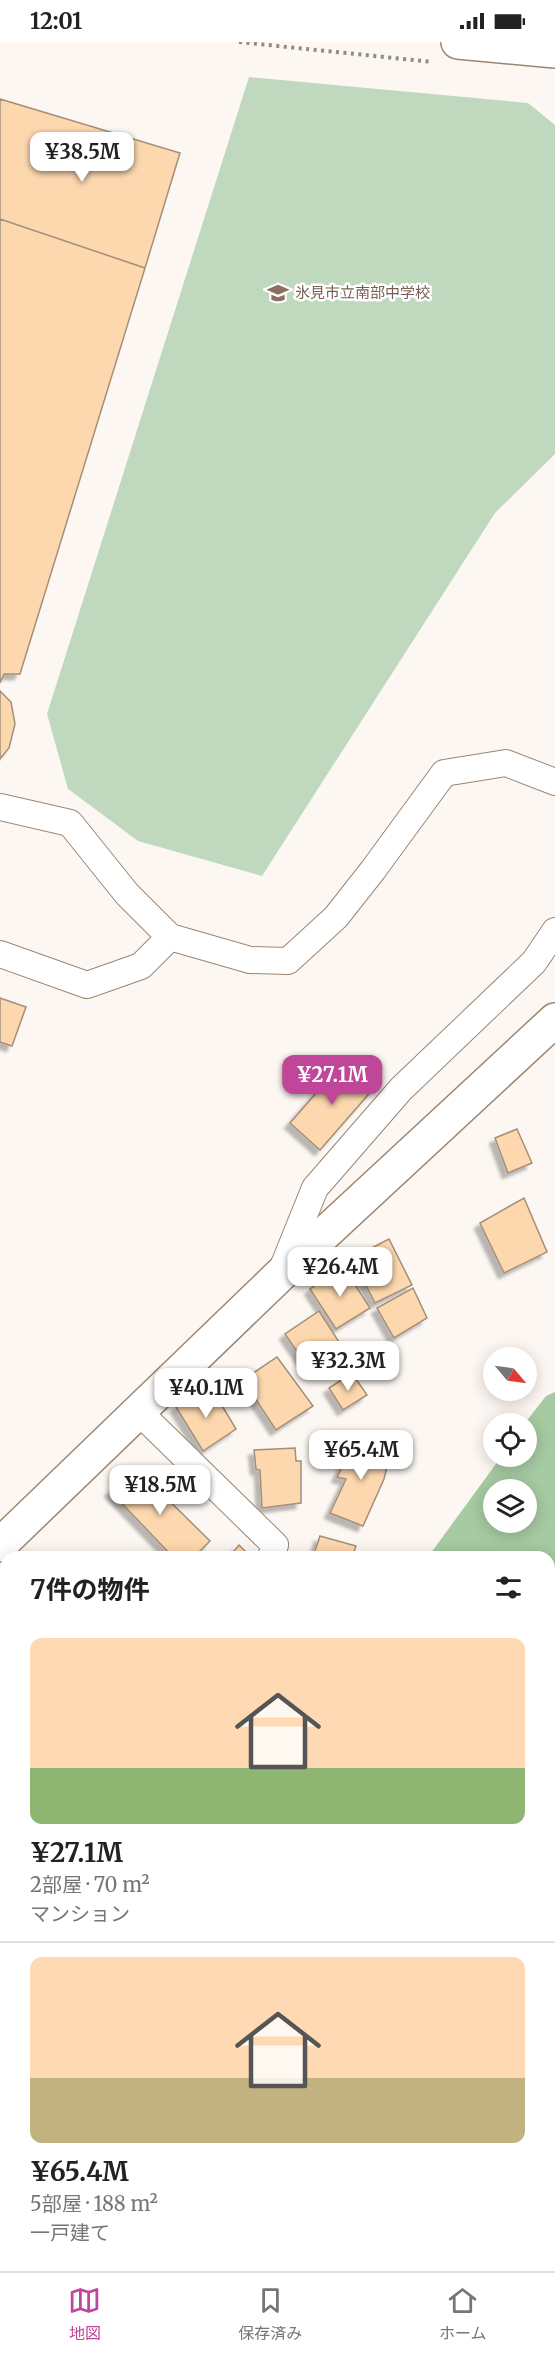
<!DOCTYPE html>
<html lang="ja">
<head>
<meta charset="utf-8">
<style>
  body { margin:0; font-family:Merriweather,"Noto Sans JP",serif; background:#f2f2f2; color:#222; height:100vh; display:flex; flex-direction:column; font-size:22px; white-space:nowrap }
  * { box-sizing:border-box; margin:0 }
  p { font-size:20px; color:#767676 }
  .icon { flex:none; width:33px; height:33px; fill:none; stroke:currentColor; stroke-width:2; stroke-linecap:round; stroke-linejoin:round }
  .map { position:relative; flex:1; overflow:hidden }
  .drawer { position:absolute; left:0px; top:1509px; width:555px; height:720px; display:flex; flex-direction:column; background:#fff; border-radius:18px 18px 0 0; box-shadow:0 3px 15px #0003 }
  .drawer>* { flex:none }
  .needle { width:39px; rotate:119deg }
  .fabs { position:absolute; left:483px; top:1305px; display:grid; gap:12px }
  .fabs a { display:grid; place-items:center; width:54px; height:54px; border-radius:50%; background:#fff; box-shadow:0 3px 15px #0003; font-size:30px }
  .price { position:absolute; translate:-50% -51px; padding:0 14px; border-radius:12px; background:#fff; color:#222; font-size:20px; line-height:39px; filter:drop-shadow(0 2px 3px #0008) }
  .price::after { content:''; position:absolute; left:50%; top:36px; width:18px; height:14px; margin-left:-9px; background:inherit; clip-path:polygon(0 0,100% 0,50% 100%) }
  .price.on { background:#bf4699; color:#fff }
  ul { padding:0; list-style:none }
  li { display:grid; align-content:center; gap:12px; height:318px; padding:0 30px }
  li+li { border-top:2px solid #e0e0e0 }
  li span { display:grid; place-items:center; height:186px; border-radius:12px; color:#555 }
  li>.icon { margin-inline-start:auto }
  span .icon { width:108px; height:108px; fill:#fffc; stroke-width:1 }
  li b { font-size:26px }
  h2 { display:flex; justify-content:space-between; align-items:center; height:72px; padding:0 30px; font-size:26px }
  .status { display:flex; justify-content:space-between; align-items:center; height:42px; padding:0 30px; background:#fff; direction:ltr }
  .status svg { height:16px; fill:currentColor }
  .tab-bar { display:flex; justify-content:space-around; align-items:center; height:84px; border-top:2px solid #e0e0e0; background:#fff; font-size:16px; color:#767676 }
  .tab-bar a { display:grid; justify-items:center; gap:3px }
  .tab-bar .on { color:#bf4699 }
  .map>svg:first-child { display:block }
  .green { fill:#c0d9be }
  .forest { fill:#a6caa2; fill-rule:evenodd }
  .building { fill:#fdd8af; stroke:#a38f79; stroke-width:1.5; filter:url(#shadow) }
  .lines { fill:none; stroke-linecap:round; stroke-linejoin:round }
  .street-casing { stroke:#9c8672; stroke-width:28 }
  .secondary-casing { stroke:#9c8672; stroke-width:36 }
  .highway-casing { stroke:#9c8672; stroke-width:36 }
  .path { stroke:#918b85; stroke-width:4; stroke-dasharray:3 4.5; stroke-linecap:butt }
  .street { stroke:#fff; stroke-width:26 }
  .secondary { stroke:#fff; stroke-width:33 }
  .highway { stroke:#fff; stroke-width:33 }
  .labels { text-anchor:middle; stroke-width:5; stroke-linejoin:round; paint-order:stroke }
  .education-label { font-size:15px; fill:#785e54; stroke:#fff; text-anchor:start }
</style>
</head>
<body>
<div class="status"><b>12:01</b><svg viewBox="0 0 49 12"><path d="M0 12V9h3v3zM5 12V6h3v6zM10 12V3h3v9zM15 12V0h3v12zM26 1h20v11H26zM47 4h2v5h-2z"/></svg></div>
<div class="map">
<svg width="555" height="2229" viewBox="0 0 555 2229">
  <defs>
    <filter id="shadow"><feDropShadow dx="-5.5" dy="5.5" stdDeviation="1.5" flood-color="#0004"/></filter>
  </defs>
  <rect width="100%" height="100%" fill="#fcf7f2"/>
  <!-- green -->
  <path class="green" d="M249,35L528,61L555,83V412L495,471L262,834L138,799L68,747L47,672Z"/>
  <!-- forest -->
  <path class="forest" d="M555,1350V2092L549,2094V1515H428L501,1415L526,1414L525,1381L546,1354ZM494,1448H526V1480H494Z"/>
  <!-- building -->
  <path class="building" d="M0,57L180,111L145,226L0,177Z
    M0,177L145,226L20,632H4L0,641Z
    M0,649L11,660L15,682L9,706L0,717Z
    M0,956L26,965L12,1004L0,1000Z
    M344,1019L374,1046L320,1108L290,1081Z
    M517,1087L532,1121L508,1131L495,1096Z
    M524,1156L547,1210L504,1231L480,1181Z
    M389,1197L412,1243L375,1261L352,1216Z
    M343,1224L370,1266L336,1287L310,1247Z
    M413,1246L427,1276L394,1296L377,1266Z
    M319,1269L339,1300L305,1321L285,1292Z
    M277,1315L313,1364L276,1388L243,1338Z
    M352,1331L367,1353L343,1368L329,1346Z
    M211,1345L236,1387L203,1409L176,1365Z
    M358,1394L391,1409L384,1437L363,1484L330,1471L346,1437L337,1435Z
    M295,1406L296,1419H301V1461L262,1466L260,1428L256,1427L254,1408Z
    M136,1426L210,1499L194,1515H173L110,1449Z
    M320,1494L356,1504L352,1515H313Z
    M239,1503L251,1515H229Z
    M0,1823L6,1827V1862L1,1855L0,1857Z
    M0,1867L6,1877V1882L0,1886Z
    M6,2052V2148L0,2142V2057Z
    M6,2196V2223H37L31,2229H2L0,2227V2201Z
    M307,2223H361L358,2225L361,2229H312Z
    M417,2223H435L441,2229H411Z"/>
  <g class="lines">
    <defs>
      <path id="street" d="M0,765L70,781L127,852L170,895L250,918L288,919L336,875L373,828L444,731L506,721L555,740
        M0,912L87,943L141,924L170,895
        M281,1230L315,1146L401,1047L534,920L555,889
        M138,1369L275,1503L271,1515
        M549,1588L555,1587
        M0,1650L6,1623
        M0,1762L6,1782
        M190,2223L196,2229
        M49,2229L55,2223"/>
      <path id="secondary" d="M0,1503L280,1233L555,978"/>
      <path id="highway" d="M458,0L555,9"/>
    </defs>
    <!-- street casing -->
    <use href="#street" class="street-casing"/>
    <!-- secondary casing -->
    <use href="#secondary" class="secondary-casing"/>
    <!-- highway casing -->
    <use href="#highway" class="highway-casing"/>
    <!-- path -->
    <path class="path" d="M239,0L433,20"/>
    <!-- street -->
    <use href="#street" class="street"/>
    <!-- secondary -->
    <use href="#secondary" class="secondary"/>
    <!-- highway -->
    <use href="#highway" class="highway"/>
  </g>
  <!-- icons -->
  <defs>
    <symbol id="school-bare" viewBox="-9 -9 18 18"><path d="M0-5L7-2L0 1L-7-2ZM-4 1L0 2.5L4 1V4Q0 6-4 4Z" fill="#8d6e63" stroke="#fff" stroke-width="2.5" paint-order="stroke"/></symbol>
  </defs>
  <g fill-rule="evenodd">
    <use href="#school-bare" x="263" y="236" width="30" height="30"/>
  </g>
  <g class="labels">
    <!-- education labels -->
    <g class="education-label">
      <text x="295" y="256">氷見市立南部中学校</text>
    </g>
  </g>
</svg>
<div class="fabs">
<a><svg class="needle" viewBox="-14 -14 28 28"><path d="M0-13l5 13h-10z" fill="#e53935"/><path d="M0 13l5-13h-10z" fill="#767676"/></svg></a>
<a><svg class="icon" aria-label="locate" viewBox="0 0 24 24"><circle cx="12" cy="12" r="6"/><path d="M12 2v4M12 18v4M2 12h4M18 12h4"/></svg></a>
<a><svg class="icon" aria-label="layers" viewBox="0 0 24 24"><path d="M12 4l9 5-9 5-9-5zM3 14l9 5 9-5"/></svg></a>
</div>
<b class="price" style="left:82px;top:141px">¥38.5M</b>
<b class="price on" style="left:332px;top:1064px">¥27.1M</b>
<b class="price" style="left:340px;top:1256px">¥26.4M</b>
<b class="price" style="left:348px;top:1350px">¥32.3M</b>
<b class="price" style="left:206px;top:1377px">¥40.1M</b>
<b class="price" style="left:361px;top:1439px">¥65.4M</b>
<b class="price" style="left:160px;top:1474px">¥18.5M</b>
<section class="drawer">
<h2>7件の物件<svg class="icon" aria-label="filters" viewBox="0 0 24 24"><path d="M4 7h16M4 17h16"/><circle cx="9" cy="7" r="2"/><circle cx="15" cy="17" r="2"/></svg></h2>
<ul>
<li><span style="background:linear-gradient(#ffd9b3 70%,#8fb573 0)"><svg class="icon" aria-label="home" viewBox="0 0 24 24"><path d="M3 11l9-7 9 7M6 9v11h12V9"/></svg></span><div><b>¥27.1M</b><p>2部屋 · 70 m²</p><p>マンション</p></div></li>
<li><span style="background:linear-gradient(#ffd9b3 65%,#c2b280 0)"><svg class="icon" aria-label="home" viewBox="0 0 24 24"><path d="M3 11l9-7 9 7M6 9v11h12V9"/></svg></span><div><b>¥65.4M</b><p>5部屋 · 188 m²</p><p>一戸建て</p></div></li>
</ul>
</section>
</div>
<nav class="tab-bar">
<a class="on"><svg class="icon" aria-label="map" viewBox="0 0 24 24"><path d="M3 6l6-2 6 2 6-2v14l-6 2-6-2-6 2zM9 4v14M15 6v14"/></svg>地図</a>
<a><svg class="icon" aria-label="saved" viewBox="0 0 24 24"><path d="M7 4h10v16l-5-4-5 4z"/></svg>保存済み</a>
<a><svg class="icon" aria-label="home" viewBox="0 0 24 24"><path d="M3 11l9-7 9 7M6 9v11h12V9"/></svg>ホーム</a>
</nav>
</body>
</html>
